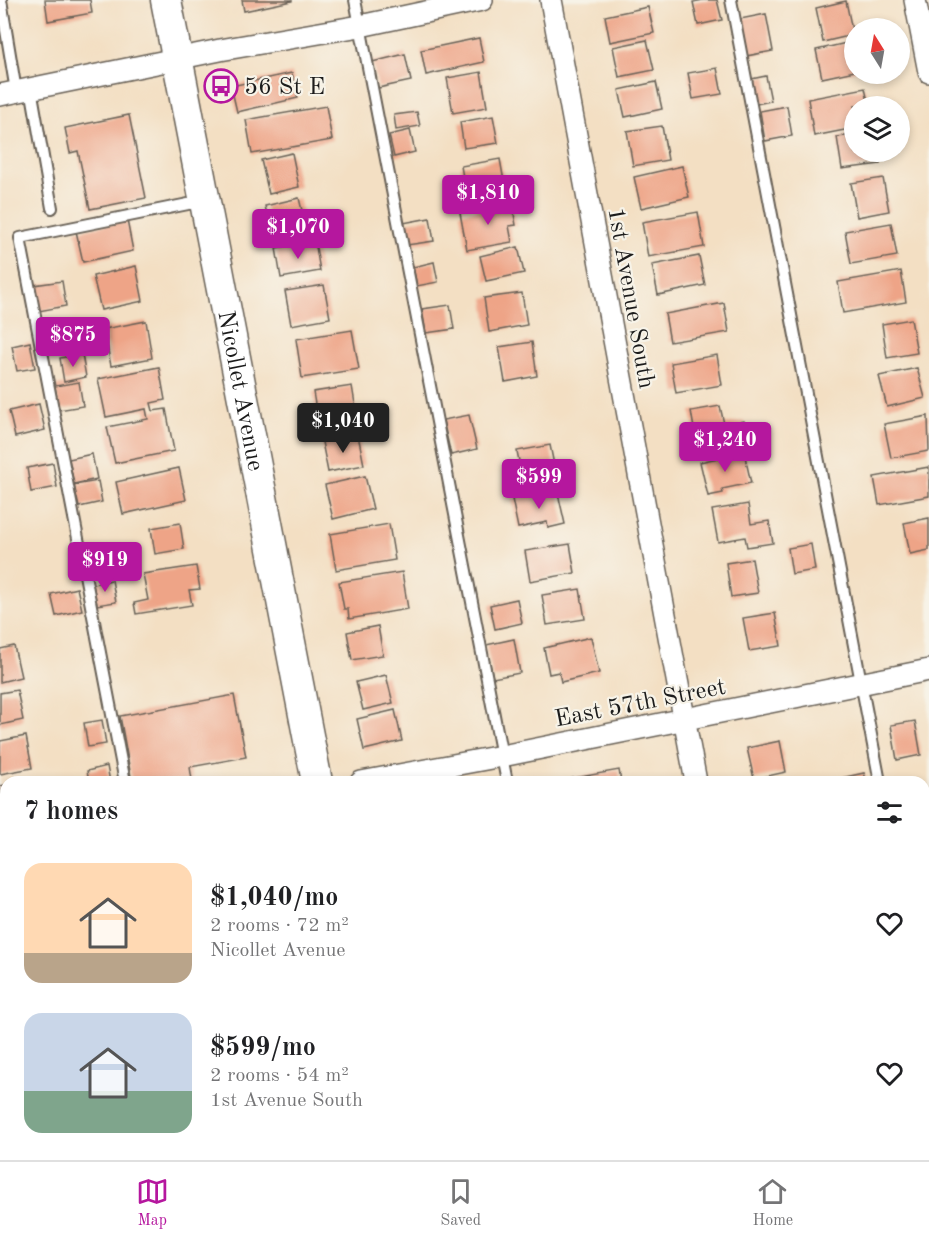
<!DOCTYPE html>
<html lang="en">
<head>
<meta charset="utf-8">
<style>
  body { margin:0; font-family:"Old Standard TT",serif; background:#f2f2f2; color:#202124; height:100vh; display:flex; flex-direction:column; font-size:22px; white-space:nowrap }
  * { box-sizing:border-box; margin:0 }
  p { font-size:20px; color:#757577 }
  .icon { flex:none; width:33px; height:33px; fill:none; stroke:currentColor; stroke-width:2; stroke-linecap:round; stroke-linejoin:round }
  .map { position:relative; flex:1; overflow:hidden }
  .panel { position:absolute; left:0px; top:776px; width:930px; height:386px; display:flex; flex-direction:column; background:#fff; border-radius:18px 18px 0 0; box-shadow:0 3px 9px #0003 }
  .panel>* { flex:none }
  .needle { width:39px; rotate:349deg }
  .buttons { position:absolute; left:844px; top:18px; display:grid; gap:12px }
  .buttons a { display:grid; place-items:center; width:66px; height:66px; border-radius:50%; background:#fff; box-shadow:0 3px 9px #0003; font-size:30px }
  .price { position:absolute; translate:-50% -51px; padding:0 14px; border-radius:6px; background:#b5179e; color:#fff; font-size:20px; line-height:39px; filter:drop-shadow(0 2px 3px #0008) }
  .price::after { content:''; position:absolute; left:50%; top:36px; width:18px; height:14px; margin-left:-9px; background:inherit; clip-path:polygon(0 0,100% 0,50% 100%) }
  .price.on { background:#222; color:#fff }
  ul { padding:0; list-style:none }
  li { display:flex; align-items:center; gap:18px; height:150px; padding:0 24px }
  li span { display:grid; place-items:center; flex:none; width:168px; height:120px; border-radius:18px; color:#555 }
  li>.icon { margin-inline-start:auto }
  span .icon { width:72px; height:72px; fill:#fffc; stroke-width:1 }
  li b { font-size:26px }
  h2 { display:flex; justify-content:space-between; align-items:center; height:72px; padding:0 24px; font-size:26px }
  .tabs { display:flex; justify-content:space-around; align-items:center; height:84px; border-top:2px solid #e0e0e0; background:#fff; font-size:16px; color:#757577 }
  .tabs a { display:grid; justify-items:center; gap:3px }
  .tabs .on { color:#b5179e }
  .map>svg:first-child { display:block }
  .building { fill:#eea487 }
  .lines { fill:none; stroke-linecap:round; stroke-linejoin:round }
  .service-casing { stroke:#676056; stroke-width:14 }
  .minor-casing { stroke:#676056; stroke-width:24 }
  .secondary-casing { stroke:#676056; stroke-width:33 }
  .service { stroke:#fff; stroke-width:10 }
  .minor { stroke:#fff; stroke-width:21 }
  .secondary { stroke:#fff; stroke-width:30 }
  .labels { text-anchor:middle; stroke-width:4.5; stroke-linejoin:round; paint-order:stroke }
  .poi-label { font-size:24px; fill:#1c1c1c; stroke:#f7f3e8; text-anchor:start }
  .street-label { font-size:24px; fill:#1c1c1c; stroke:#f7f3e8 }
</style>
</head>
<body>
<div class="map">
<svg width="929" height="1160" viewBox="0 0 929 1160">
  <rect width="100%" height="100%" fill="#f7f3e8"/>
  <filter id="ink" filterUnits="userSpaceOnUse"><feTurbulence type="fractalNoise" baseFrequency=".0167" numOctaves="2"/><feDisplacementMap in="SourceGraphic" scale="12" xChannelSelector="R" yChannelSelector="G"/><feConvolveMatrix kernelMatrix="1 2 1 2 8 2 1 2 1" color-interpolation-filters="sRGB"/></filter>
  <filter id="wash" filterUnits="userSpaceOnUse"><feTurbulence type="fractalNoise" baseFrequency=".008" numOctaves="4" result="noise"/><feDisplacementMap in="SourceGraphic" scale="24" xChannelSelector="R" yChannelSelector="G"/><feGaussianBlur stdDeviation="1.35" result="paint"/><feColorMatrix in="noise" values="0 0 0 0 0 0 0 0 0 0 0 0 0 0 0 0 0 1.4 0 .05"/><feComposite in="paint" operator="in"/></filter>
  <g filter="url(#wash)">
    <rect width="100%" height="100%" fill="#f3dfc3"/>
    <g id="blocks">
      <!-- building -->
      <path class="building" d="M45,0H90L92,13L48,21Z
        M242,0H292V1L244,11Z
        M703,0H717L722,20L698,25L693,2Z
        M846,1L853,35L823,42L816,8Z
        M648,7L654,33L610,42L605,16Z
        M766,14L773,51L746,56L740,19Z
        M479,38L484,62L426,75L421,50Z
        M647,40L654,70L619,77L613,47Z
        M855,41V71L822,78L816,50Z
        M405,54L411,81L378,88L372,62Z
        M717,68L722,94L693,99L688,73Z
        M481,72L487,107L453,113L447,78Z
        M292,73L298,98L237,112L231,86Z
        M766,76L771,101L756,104L751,79Z
        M656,82L662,109L625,117L619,90Z
        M865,88L869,106H855V128L814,136L808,99Z
        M326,106L332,140L252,154L246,120Z
        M787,106L792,136L765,141L760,111Z
        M417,112L420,126L396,130L394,115Z
        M129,115L146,198L90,209L78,151L70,153L65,128Z
        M493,116L498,143L464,148L460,122Z
        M662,126L668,160L633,166L627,131Z
        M410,130L415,152L394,157L389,135Z
        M855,135V152H878L880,164L842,169L837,137Z
        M292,153L299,187L269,194L261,160Z
        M500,159L505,187L466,194L461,166Z
        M682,166L689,197L641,208L634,177Z
        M883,178L889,211L857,217L851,183Z
        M299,198L307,231L273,239L265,206Z
        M512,203L516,225L509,226L512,242L467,250L460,213Z
        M698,212L704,247L648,257L642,222Z
        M430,218L434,241L407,245L403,223Z
        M127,220L133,251L83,262L76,231Z
        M891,223L897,256L851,264L845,231Z
        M315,241L320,271L281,278L276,248Z
        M518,247L524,273L486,281L480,256Z
        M699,256L705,285L658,295L652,265Z
        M434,262L438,282L417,286L413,267Z
        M136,266L143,301L101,310L93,276Z
        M901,271L906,302L843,313L838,282Z
        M62,281L66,306L39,311L34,285Z
        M324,285L330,318L291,325L285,291Z
        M522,293L527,325L489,332L484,298Z
        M724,303L729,332L670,342L665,314Z
        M450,305L454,329L426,333L422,309Z
        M911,319L917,353L887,358L882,324Z
        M146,321L152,358L111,366L104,329Z
        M352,330L359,369L302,378L296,339Z
        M30,342L35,368L17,371L12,346Z
        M532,342L537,376L505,382L499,347Z
        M82,354L86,377L64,382L60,358Z
        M717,355L722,385L676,393L671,363Z
        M159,367L165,400L151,403L153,411L166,409L174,451L115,463L107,427L148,419L146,409L106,417L98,379Z
        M917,368L925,398L887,407L879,376Z
        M79,382L83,406L59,410L55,386Z
        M352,386L358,422L319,428L313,392Z
        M39,404L45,430L15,437L9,411Z
        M720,406L724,424L744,421L747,437L697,446L691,411Z
        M469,415L477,449L451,455L443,420Z
        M928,416L929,451L891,458L884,424Z
        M358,435L364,465L328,472L322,442Z
        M550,445L555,470L522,476L517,451Z
        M744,452L751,483L722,489L723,493L708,496L700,462Z
        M92,454L97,479L74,484L69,459Z
        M53,463L57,487L31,492L27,468Z
        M929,467V496L879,505L874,477Z
        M179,468L186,500L123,514L116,482Z
        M365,476L373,509L333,519L325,485Z
        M98,481L102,502L79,507L74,485Z
        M557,489L565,524L548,528L547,522L518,528L512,499Z
        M748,504L751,524L769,521L773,543L747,547L745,537L718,542L712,510Z
        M929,518V550L910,554L904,523Z
        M180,523L184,549L155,554L151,528Z
        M389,524L395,560L336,570L330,534Z
        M570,544L575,573L530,581L525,551Z
        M811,544L815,570L792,574L788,548Z
        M752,559L758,593L731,597L726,563Z
        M196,566L200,589L189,590L192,605L136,614L134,603L148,600L143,574Z
        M402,572L408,609L349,619L348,609H344L339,582Z
        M112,580L116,602L97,605L93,584Z
        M77,588L82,610L56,616L51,594Z
        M580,589L585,619L547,625L542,595Z
        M517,599L522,623L495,629L490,605Z
        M775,613L781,646L749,651L743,618Z
        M378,626L383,655L352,660L347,632Z
        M591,637L599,673L561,682L559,672L549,674L544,648Z
        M514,639L520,673L493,678L486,645Z
        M14,646L21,677L0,682V649Z
        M386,675L393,703L363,710L356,682Z
        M17,690L23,720L0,725V693Z
        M234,695L246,757L190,767L192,780L132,782L120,716Z
        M395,710L402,741L364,750L357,719Z
        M102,720L106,744L88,747L84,723Z
        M915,721L921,755L897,760L891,725Z
        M26,736L32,768L0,774V741Z
        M780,741L786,772L754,779L747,748Z
        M107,766L110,782H89L87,771Z
        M619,770L621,782H569L568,779Z
        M864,773L867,782H842L841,778Z
        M6,785V808L1,809L0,786Z
        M929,906V933L924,934V907Z
        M929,936V963L924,964V937Z
        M80,1155H132L133,1160H81Z
        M259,1155H311L312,1160H260Z
        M652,1155H675V1156L653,1160Z
        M829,1155H872L873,1160H830Z"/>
    </g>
  </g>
  <g filter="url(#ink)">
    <use href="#blocks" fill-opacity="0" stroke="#676056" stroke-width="1.5"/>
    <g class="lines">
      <defs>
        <path id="service" d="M1,0L16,91
          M355,0L507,782
          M731,0L880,782
          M31,88L52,208
          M125,782L20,238L203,201
          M924,1014L929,1040
          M197,1155L198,1160
          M579,1155L580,1160"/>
        <path id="minor" d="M551,0L696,782
          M915,0L929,72
          M0,95L220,50L360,26L482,0
          M361,782L502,756L929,670
          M0,856L6,855
          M0,1096L6,1128
          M11,1155L12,1160
          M765,1155L766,1160"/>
        <g id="secondary">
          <path id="s1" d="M166,0L317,782"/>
          <path d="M387,1155L388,1160"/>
        </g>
      </defs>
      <!-- service casing -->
      <use href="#service" class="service-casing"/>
      <!-- minor casing -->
      <use href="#minor" class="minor-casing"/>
      <!-- secondary casing -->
      <use href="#secondary" class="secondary-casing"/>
      <!-- service -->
      <use href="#service" class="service"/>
      <!-- minor -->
      <use href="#minor" class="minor"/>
      <!-- secondary -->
      <use href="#secondary" class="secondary"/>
    </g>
  </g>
  <!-- icons -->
  <defs>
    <symbol id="bus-ring" viewBox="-11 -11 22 22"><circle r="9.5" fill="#f7f3e8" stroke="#b5179e" stroke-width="1.5"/><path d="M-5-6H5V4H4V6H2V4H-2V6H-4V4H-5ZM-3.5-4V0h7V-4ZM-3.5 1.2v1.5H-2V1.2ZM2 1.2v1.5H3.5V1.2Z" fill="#b5179e"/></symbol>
  </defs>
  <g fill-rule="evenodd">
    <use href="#bus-ring" x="202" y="67" width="38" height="38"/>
  </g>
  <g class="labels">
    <!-- poi labels -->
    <g class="poi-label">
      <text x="244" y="94">56 St E</text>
    </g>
    <!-- street labels -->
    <g class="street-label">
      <text transform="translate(632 298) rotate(80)" y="8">1st Avenue South</text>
      <text dy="8" stroke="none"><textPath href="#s1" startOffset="398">Nicollet Avenue</textPath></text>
      <text transform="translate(640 702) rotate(-11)" y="8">East 57th Street</text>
    </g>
  </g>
</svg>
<div class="buttons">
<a><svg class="needle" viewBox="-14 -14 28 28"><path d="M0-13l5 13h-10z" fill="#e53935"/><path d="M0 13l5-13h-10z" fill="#757577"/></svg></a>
<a><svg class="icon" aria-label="layers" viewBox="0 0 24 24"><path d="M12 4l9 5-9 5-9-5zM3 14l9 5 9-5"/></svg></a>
</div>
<b class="price" style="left:488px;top:226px">$1,810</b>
<b class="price" style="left:298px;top:260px">$1,070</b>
<b class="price" style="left:73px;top:368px">$875</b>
<b class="price on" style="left:343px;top:454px">$1,040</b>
<b class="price" style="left:725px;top:473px">$1,240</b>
<b class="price" style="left:539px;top:510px">$599</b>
<b class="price" style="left:105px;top:593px">$919</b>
<section class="panel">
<h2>7 homes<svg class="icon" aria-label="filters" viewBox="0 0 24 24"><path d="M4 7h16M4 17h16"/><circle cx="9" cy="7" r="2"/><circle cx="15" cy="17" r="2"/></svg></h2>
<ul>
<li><span style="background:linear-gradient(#ffd9b3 75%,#b9a48a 0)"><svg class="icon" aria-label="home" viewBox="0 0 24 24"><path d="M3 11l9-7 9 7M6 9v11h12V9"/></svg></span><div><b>$1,040/mo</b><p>2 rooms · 72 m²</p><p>Nicollet Avenue</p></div><svg class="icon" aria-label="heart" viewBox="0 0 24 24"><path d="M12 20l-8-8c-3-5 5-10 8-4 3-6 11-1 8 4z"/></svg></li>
<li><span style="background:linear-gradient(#c9d6e8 65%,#7fa58c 0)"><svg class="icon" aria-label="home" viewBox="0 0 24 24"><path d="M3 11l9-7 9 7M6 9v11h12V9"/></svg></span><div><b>$599/mo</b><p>2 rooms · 54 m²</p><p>1st Avenue South</p></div><svg class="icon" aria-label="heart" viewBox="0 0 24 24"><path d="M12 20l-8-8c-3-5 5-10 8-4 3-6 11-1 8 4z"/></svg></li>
</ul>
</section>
</div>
<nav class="tabs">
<a class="on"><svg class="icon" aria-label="map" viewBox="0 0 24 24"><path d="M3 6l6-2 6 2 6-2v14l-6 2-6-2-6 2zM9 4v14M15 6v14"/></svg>Map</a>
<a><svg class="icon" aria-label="saved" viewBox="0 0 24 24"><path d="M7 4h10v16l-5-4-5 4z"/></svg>Saved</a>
<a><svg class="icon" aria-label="home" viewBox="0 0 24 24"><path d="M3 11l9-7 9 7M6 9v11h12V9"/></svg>Home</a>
</nav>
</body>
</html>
